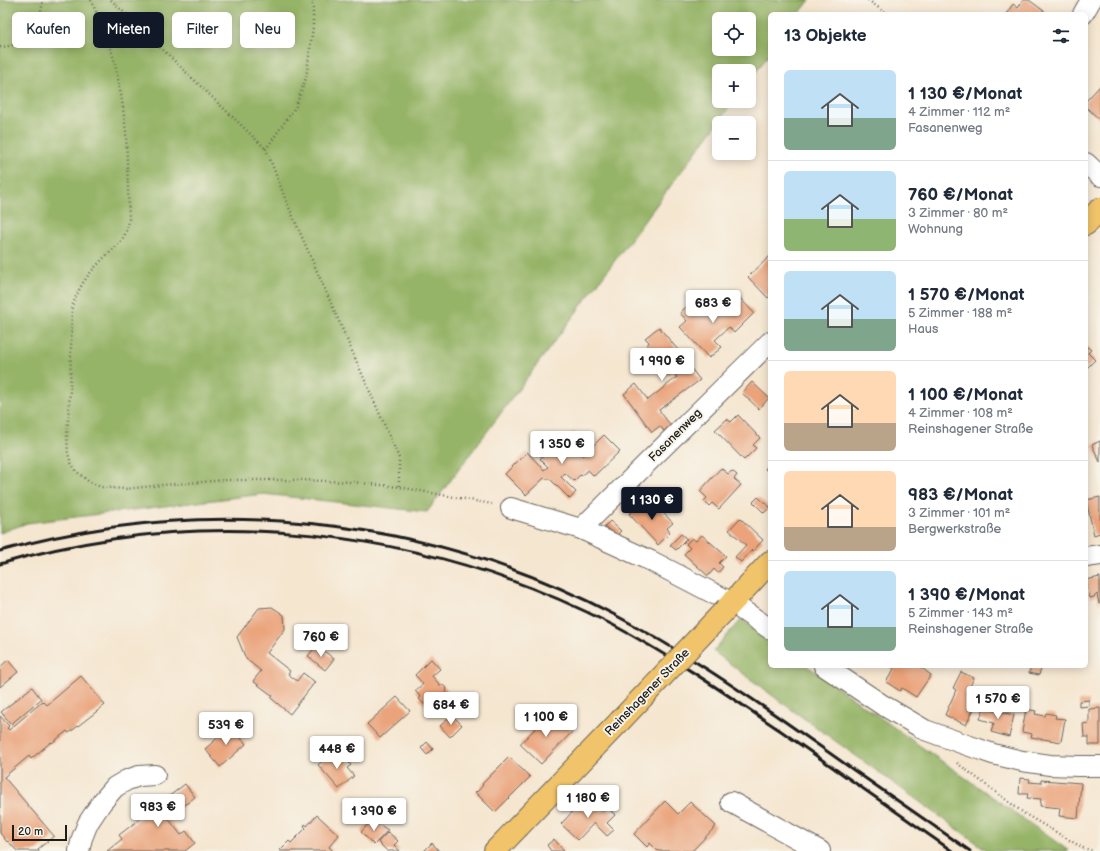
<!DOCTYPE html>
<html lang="de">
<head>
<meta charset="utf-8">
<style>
  body { margin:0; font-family:"Balsamiq Sans",sans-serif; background:#f6f6f7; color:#1f2937; height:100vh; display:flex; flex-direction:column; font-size:15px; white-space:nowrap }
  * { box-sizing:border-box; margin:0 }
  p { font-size:13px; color:#747a83 }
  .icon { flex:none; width:22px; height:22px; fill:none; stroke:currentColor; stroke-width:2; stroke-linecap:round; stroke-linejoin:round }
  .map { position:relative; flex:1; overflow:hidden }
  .panel { position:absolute; left:768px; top:12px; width:320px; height:656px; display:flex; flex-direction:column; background:#fff; border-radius:6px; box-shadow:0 2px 10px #0003 }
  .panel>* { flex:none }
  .banner { position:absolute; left:12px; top:12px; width:380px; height:36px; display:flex; gap:8px }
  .fabs { position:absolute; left:712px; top:12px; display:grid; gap:8px }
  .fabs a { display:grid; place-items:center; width:44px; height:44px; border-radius:6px; background:#fff; box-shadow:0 2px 10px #0003; font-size:20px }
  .scale { position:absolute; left:12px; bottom:10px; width:55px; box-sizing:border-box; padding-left:4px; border:2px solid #1c1c1c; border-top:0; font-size:11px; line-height:14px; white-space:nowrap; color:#1c1c1c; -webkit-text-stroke:3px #f7f3e8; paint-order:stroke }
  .price { position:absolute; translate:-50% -34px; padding:0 9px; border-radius:4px; background:#fff; color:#222; font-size:13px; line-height:26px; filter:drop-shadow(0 1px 2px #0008) }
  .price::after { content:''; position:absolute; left:50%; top:24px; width:12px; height:9px; margin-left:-6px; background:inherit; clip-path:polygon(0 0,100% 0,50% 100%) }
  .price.on { background:#111827; color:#fff }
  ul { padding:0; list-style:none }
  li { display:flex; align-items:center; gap:12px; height:100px; padding:0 16px }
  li+li { border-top:1px solid #e0e1e3 }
  li span { display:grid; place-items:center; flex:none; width:112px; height:80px; border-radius:6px; color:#555 }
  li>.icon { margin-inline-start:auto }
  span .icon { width:48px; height:48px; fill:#fffc; stroke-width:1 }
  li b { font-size:17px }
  h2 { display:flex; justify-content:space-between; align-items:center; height:48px; padding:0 16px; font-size:17px }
  .pill { padding:0 14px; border-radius:6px; background:#fff; box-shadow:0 2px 10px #0003; font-size:14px; line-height:36px }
  .pill.on { background:#111827; color:#fff }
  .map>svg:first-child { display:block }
  .forest { fill:#96b467; stroke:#596842; fill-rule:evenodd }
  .building { fill:#eaa37a }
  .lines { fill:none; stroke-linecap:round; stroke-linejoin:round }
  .minor-casing { stroke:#68635b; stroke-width:22 }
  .major-casing { stroke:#68635b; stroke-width:24 }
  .path { stroke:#68635b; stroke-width:2.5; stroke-dasharray:1 3; stroke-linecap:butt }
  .minor { stroke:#fff; stroke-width:20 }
  .major { stroke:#f1c36a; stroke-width:22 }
  .rail { stroke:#1c1c1c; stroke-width:3 }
  .major-bridge-casing { stroke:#68635b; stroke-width:24; stroke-linecap:butt }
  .major-bridge { stroke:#f1c36a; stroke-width:22 }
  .labels { text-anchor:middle; stroke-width:4; stroke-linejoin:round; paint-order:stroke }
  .street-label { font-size:12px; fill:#1c1c1c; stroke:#f7f3e8 }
</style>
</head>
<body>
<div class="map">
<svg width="1100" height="851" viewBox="0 0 1100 851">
  <rect width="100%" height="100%" fill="#f7f3e8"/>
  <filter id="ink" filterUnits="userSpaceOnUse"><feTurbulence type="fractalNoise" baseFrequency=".025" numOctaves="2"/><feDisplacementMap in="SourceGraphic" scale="8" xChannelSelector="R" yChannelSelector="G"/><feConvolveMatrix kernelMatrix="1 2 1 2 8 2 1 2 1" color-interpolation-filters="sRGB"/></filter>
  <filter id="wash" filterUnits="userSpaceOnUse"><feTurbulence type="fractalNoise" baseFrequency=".012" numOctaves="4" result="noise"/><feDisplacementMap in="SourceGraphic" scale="16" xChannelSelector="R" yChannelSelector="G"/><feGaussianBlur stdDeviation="0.9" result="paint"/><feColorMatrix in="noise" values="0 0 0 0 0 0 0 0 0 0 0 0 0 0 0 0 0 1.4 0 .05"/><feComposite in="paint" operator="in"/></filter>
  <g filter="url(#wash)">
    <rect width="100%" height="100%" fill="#f5e6d0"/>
    <!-- forest -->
    <path class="forest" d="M0,0H810L799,14H770V53L749,81V71H719V101H734L427,512L263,494L27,523L0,533ZM719,19H749V49H719Z
      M741,619L770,640V666H807L1069,851H988L777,699L713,651Z"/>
    <g id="blocks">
      <!-- building -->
      <path class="building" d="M1023,0H1029L1048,14H1006L1013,4L1018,8Z
        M1100,86V120L1086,107V101Z
        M770,256V296L768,298L748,277Z
        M738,296L754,313L734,333L729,327L715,340L722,347L709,358L680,327L687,321L680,313L688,305L691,308L699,300L715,318Z
        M659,327L687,361L684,363L688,368L690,367L700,380L659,410L671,426L664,431L660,426L652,432L624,394L636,384L648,400L677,377L672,371L668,375L653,354L651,355L646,348L649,342L645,338Z
        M1086,346L1091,350L1088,353L1095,360L1086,369Z
        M752,382L769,398L759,409L742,393Z
        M738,415L760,438L753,445L756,448L744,460L715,430L727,419L731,422Z
        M573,432L577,435L570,442L583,456L604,435L620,451L594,476L588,470L581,476L580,475L574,481L565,473L561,477L576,492L570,499L550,479H547L544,478L526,495L505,474L527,452L544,470L548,467L540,459L546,452L548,454L553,449L554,450Z
        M1100,441V462L1092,445Z
        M770,463V474L765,469Z
        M721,468L728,474L732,471L737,475L734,479L741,485L719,509L712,503L709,506L704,501L707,498L700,491Z
        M758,497L770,507L764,513L753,502Z
        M1100,497V533L1094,535L1086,500Z
        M651,500L673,523L667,528L670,533L658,545L629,514L641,503L644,506Z
        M740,518L763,540L753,551L752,550L741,562L735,557L746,545L729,530Z
        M610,521L621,531L615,537L605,526Z
        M681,534L687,539L676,550L670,545Z
        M702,535L726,556L719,563L723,567L718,573L714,569L708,576L684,554L690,548L686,544L692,538L696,541Z
        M1100,577V604H1099L1097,594L1094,597L1090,598L1086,580Z
        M272,607L284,615L285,629L267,653L290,671L288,674L297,681L303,673L315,682L290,714L271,698L273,696L253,681L261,671L246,659L237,637L259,608Z
        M317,645L334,659L325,670L308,656Z
        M431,659L440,669L432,676L440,685H443L447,689L446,692L447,694L431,708L426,703L424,704L419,699L421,697L415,691L423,684L415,675Z
        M8,660L18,672L0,687V667Z
        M890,666H919L931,675L916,697L902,688L900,691L886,682L894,669Z
        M1031,666L1041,668L1039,675L1029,673Z
        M961,672L974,678L966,694L978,700L966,725L945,715L956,690L953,688Z
        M81,676L105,705L69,733L67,731L52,743L51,742L31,759L29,756L4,777L54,836L38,849L40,851H17L8,841L7,842L0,833V716L9,726L7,728L9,730L43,701L47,705Z
        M32,687L41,699L11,724L1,712Z
        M397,697L410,711L380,738L367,724Z
        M1089,700V706L1079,707V701Z
        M986,702L994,704L992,710L1014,715L1009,737L991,732L994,723L980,719Z
        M1100,708V745H1089V737H1084L1083,724L1089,723V709Z
        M1026,709L1036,711L1035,714L1045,716L1046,713L1056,715L1055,718L1065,719L1061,742L1031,737L1032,734L1022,732Z
        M552,711L573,731L541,764L520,744Z
        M452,715L462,725L450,737L440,726Z
        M231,726L246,744L220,767L205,749Z
        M427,742L433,749L427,755L421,748Z
        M332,752L339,760L343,756L351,765L347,768L354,776L339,789L318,765Z
        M509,757L530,777L495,812L475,792L476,791L477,792L483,785L482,784Z
        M1020,778L1030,779L1029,782L1041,783V780L1081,783L1078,818L1059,816L1060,808L1040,806L1041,799L1027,798L1028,794H1019Z
        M185,784L195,797L168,818L181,835L186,831L195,843L185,851H107L122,839L119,835Z
        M587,796L602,811L606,806L615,815L607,823L614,830L607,836L594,823L578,840L561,824Z
        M665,801L678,814L690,802L716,826L692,851H658L650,843L647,847L634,834Z
        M317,815L339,835L329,847L333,851H279L289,841L291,843L306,828L304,826L305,824L307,826Z
        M372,820L388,830L374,845L361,832Z
        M388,832L398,841L394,845L400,851H387L378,842Z
        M554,839L564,851H551L547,845Z
        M432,843L439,851H424Z"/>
    </g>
  </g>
  <g filter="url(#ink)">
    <use href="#blocks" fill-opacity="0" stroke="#68635b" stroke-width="1"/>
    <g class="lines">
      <defs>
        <path id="minor" d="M1083,14L1091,0
          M1086,163L1100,176
          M511,508L581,529L651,561L732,603L770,629
          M581,529L656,454L770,342
          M1086,557L1100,555
          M824,666L881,704L925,730L964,744L993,754L1022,761L1050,765L1078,766H1100
          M731,802L820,851
          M79,851L82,838L88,823L102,802L115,787L127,780L139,776L155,775"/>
        <path id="major" d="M1086,224L1100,209
          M727,608L770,562
          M495,851L620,721"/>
      </defs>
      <!-- minor casing -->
      <use href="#minor" class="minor-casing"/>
      <!-- major casing -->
      <use href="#major" class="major-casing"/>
      <!-- path -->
      <path class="path" d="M91,0L107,38L114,59L122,100L126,132L129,219C126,244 113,247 98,264C86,276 77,291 72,307L70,390L67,435L68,454L71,463L77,472L88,481L101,487L125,489L162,485L227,480H300L352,482L399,487L492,504
        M111,0L266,149
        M313,0V27L306,78L296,106L266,149L287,203L399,458V487
        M868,0L887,14
        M0,47C5,47 8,46 13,45C36,39 40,21 43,0
        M957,763L1025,814L1083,848L1093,851"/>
      <!-- minor -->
      <use href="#minor" class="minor"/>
      <!-- major -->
      <use href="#major" class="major"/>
      <!-- rail -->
      <path class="rail" d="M0,551C205,493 426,515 615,615C681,650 743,692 804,735C859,774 914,812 970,851
        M0,564C205,503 423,527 613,625C671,656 726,694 781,731C838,771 895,811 952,851"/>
      <defs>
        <path id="major-bridge" d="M620,721L727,608"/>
      </defs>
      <!-- major-bridge casing -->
      <use href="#major-bridge" class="major-bridge-casing"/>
      <!-- major-bridge -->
      <use href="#major-bridge" class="major-bridge"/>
    </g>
  </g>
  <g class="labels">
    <!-- street labels -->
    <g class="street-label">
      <text transform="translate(675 435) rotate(-45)" y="4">Fasanenweg</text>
      <text transform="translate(647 692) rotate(-46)" y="4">Reinshagener Straße</text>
    </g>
  </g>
</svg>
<div class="fabs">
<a><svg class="icon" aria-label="locate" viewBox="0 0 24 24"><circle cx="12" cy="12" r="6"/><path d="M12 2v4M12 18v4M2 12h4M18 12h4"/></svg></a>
<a>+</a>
<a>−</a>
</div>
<div class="scale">20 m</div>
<b class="price" style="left:713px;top:324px">683 €</b>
<b class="price" style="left:662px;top:382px">1 990 €</b>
<b class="price" style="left:562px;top:465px">1 350 €</b>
<b class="price on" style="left:652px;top:521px">1 130 €</b>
<b class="price" style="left:321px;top:658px">760 €</b>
<b class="price" style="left:998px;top:720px">1 570 €</b>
<b class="price" style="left:451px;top:726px">684 €</b>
<b class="price" style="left:546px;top:738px">1 100 €</b>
<b class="price" style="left:226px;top:746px">539 €</b>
<b class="price" style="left:337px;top:770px">448 €</b>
<b class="price" style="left:588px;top:819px">1 180 €</b>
<b class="price" style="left:158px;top:828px">983 €</b>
<b class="price" style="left:374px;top:832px">1 390 €</b>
<div class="banner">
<a class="pill">Kaufen</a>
<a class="pill on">Mieten</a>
<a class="pill">Filter</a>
<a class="pill">Neu</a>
</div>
<section class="panel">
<h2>13 Objekte<svg class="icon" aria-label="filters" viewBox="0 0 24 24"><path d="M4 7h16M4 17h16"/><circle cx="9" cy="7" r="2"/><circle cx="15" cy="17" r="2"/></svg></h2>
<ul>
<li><span style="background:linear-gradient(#bfe0f5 60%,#7fa58c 0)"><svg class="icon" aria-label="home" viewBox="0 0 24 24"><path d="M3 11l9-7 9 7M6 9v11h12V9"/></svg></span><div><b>1 130 €/Monat</b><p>4 Zimmer · 112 m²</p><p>Fasanenweg</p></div></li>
<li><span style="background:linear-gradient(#bfe0f5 60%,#8fb573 0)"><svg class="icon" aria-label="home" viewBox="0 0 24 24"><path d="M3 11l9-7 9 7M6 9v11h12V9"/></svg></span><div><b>760 €/Monat</b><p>3 Zimmer · 80 m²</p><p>Wohnung</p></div></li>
<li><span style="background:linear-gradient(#bfe0f5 60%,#7fa58c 0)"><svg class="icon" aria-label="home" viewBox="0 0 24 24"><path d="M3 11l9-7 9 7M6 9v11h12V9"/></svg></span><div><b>1 570 €/Monat</b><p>5 Zimmer · 188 m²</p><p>Haus</p></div></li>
<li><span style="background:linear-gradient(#ffd9b3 65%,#b9a48a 0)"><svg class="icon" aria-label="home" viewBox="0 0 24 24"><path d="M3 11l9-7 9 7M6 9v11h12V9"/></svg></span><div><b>1 100 €/Monat</b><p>4 Zimmer · 108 m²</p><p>Reinshagener Straße</p></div></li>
<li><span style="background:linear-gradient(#ffd9b3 70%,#b9a48a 0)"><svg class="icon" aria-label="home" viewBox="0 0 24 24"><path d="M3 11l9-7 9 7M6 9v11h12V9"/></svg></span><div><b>983 €/Monat</b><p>3 Zimmer · 101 m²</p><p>Bergwerkstraße</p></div></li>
<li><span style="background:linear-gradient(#bfe0f5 70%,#7fa58c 0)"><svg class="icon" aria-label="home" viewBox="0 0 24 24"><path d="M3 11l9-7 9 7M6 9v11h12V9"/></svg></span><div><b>1 390 €/Monat</b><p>5 Zimmer · 143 m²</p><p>Reinshagener Straße</p></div></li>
</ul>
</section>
</div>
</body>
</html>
